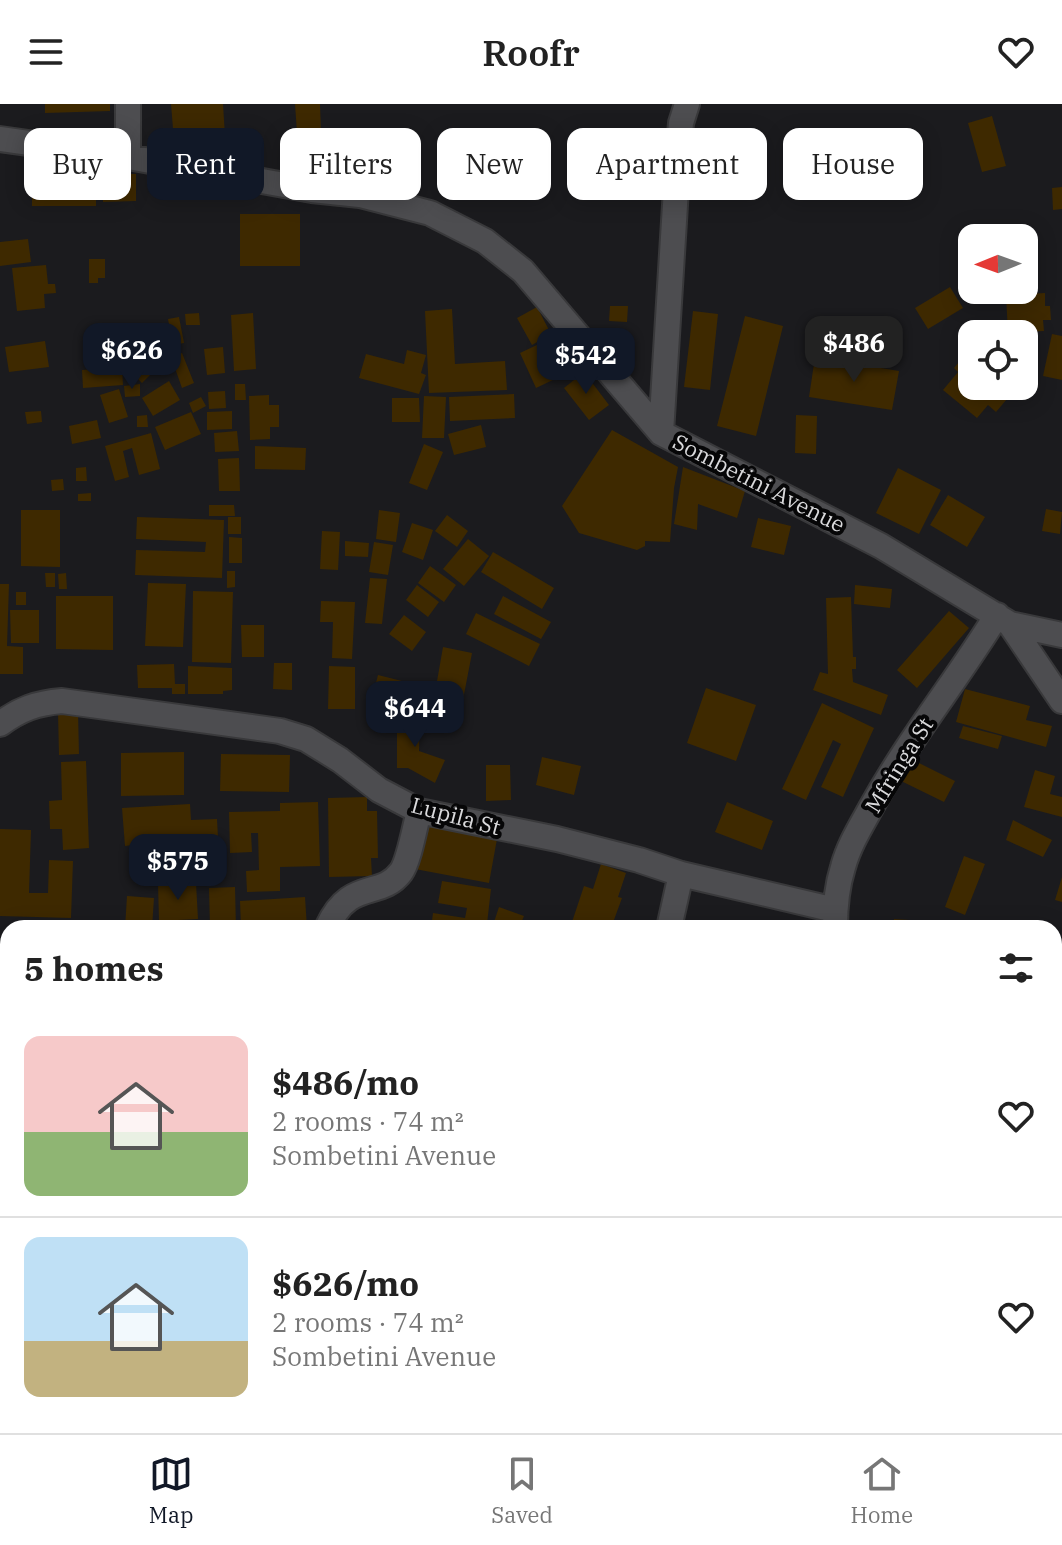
<!DOCTYPE html>
<html lang="en">
<head>
<meta charset="utf-8">
<style>
  body { margin:0; font-family:"IBM Plex Serif",serif; background:#f2f2f2; color:#222; height:100vh; display:flex; flex-direction:column; font-size:30px; white-space:nowrap }
  * { box-sizing:border-box; margin:0 }
  p { font-size:26px; color:#767676 }
  .icon { flex:none; width:44px; height:44px; fill:none; stroke:currentColor; stroke-width:2; stroke-linecap:round; stroke-linejoin:round }
  .map { position:relative; flex:1; overflow:hidden }
  .panel { position:absolute; left:0px; top:816px; width:1062px; height:514px; display:flex; flex-direction:column; background:#fff; border-radius:24px 24px 0 0; box-shadow:0 4px 20px #0003 }
  .panel>* { flex:none }
  .banner { position:absolute; left:24px; top:24px; width:1014px; height:72px; display:flex; gap:16px }
  .needle { width:52px; rotate:269deg }
  .buttons { position:absolute; left:958px; top:120px; display:grid; gap:16px }
  .buttons a { display:grid; place-items:center; width:80px; height:80px; border-radius:16px; background:#fff; box-shadow:0 4px 20px #0003; font-size:40px }
  .price { position:absolute; translate:-50% -68px; padding:0 18px; border-radius:16px; background:#111827; color:#fff; font-size:26px; line-height:52px; filter:drop-shadow(0 2px 4px #0008) }
  .price::after { content:''; position:absolute; left:50%; top:48px; width:24px; height:18px; margin-left:-12px; background:inherit; clip-path:polygon(0 0,100% 0,50% 100%) }
  .price.current { background:#222; color:#fff }
  ul { padding:0; list-style:none }
  li { display:flex; align-items:center; gap:24px; height:200px; padding:0 24px }
  li+li { border-top:2px solid #e0e0e0 }
  li span { display:grid; place-items:center; flex:none; width:224px; height:160px; border-radius:16px; color:#555 }
  li>.icon { margin-inline-start:auto }
  span .icon { width:96px; height:96px; fill:#fffc; stroke-width:1 }
  li b { font-size:34px }
  h2 { display:flex; justify-content:space-between; align-items:center; height:96px; padding:0 24px; font-size:34px }
  .pill { padding:0 28px; border-radius:16px; background:#fff; box-shadow:0 4px 20px #0003; font-size:28px; line-height:72px }
  .pill.current { background:#111827; color:#fff }
  header { display:flex; justify-content:space-between; align-items:center; height:104px; padding:0 24px; background:#fff; font-size:36px; font-weight:600 }
  .tabs { display:flex; justify-content:space-around; align-items:center; height:112px; border-top:2px solid #e0e0e0; background:#fff; font-size:22px; color:#767676 }
  .tabs a { display:grid; justify-items:center; gap:4px }
  .tabs .current { color:#111827 }
  .map>svg:first-child { display:block }
  .building { fill:#3e2900 }
  .lines { fill:none; stroke-linecap:round; stroke-linejoin:round }
  .street-casing { stroke:#39393b; stroke-width:28 }
  .street { stroke:#4d4d50; stroke-width:24 }
  .labels { text-anchor:middle; stroke-width:8; stroke-linejoin:round; paint-order:stroke }
  .street-label { font-size:22px; fill:#d9d9db; stroke:#060607 }
</style>
</head>
<body>
<header><svg class="icon" aria-label="menu" viewBox="0 0 24 24"><path d="M4 6h16M4 12h16M4 18h16"/></svg>Roofr<svg class="icon" aria-label="heart" viewBox="0 0 24 24"><path d="M12 20l-8-8c-3-5 5-10 8-4 3-6 11-1 8 4z"/></svg></header>
<div class="map">
<svg width="1062" height="1329" viewBox="0 0 1062 1329">
  <rect width="100%" height="100%" fill="#1b1b1e"/>
  <!-- building -->
  <path class="building" d="M45,0H110V7L45,9Z
    M171,0H223L226,48H209L208,34L174,37Z
    M295,0H320L321,28L348,26V58H299Z
    M992,12L1006,62L982,68L968,19Z
    M48,46L76,49V66H96V102H32V64H47Z
    M102,70H136V97L103,98Z
    M1062,83V105L1053,106L1052,84Z
    M240,110H300V162H240Z
    M28,135L31,158L0,162V138Z
    M89,155H105V174H98V179H89Z
    M46,161L48,180H55L56,189L44,190L45,204L17,207L12,164Z
    M950,183L963,204L928,225L915,204Z
    M1045,189V202H1050L1051,216H1043L1044,227L1008,229L1006,191Z
    M610,202H628L627,218L609,217Z
    M537,203L551,230L532,241L517,214Z
    M452,205L455,260L505,257L507,286L429,289L425,207Z
    M693,207L718,210L710,286L684,283Z
    M199,209L200,221H186L185,210Z
    M253,209L256,265L234,267L231,211Z
    M745,212L783,222L756,332L717,322Z
    M179,213L184,239L173,241L168,215Z
    M562,229L578,264L536,284L520,249Z
    M1052,230L1062,232V276L1043,272Z
    M45,237L49,263L9,268L5,243Z
    M972,242V282H1018L996,308L988,301L977,314L943,286L958,268L954,264Z
    M223,243L225,269L207,271L204,245Z
    M407,246L426,251L421,269L426,271L419,290L359,274L366,250L404,260Z
    M182,249L194,279L182,284L171,253Z
    M151,252L160,261L142,279L133,270Z
    M815,253L899,267L892,306L809,293Z
    M1024,254L1035,263L1024,275Z
    M122,263L123,281L83,284L82,266Z
    M584,268L609,301L589,316L564,284Z
    M169,277L180,296L153,312L142,294Z
    M140,280V292L125,293L124,282Z
    M235,280H245L246,296H235Z
    M119,285L128,313L109,319L100,291Z
    M225,287L226,304L209,305L208,288Z
    M514,290L515,314L450,317L449,293Z
    M269,291V301H279V323H270V335L250,336L249,292Z
    M424,292L446,293L444,334H422Z
    M201,293L206,302L193,309L189,299Z
    M392,294H419L420,318H392Z
    M41,307L42,318L27,320L25,308Z
    M232,307V325L207,326V308Z
    M191,308L201,330L165,346L155,323Z
    M147,311L148,323H137V312Z
    M796,311L817,312L816,350L795,349Z
    M97,316L101,334L72,340L69,322Z
    M481,321L486,343L454,351L448,330Z
    M612,326L678,363L674,384L670,438L645,437V442L637,446L579,429L562,402Z
    M237,327L239,347L215,348L214,329Z
    M151,329L160,365L139,371L132,344L123,347L129,373L115,377L105,342Z
    M424,340L443,348L427,386L409,379Z
    M255,342L306,344L305,366L255,365Z
    M239,354L240,387H219L218,355Z
    M86,363L87,377H76V364Z
    M683,363L745,387L737,414L698,400L697,426L674,420Z
    M898,364L941,386L919,430L876,409Z
    M63,375L64,386L52,387L51,376Z
    M91,389V397H78V390Z
    M948,391L985,413L967,443L930,421Z
    M209,401H234L235,412H209Z
    M1046,405L1062,408L1060,430L1042,427Z
    M21,406H60V463L21,462Z
    M379,406L400,409L396,438L376,435Z
    M447,411L468,427L457,443L435,427Z
    M137,413L224,416L222,474L135,471L136,446L205,448L206,438L136,435Z
    M228,413H241V430H228Z
    M758,414L791,422L784,451L751,443Z
    M412,419L433,426L423,456L402,448Z
    M322,427L340,428L338,466L320,465Z
    M229,433L242,434V459H229Z
    M468,435L489,452L464,482L443,465Z
    M345,437L369,439L368,453L345,452Z
    M374,438L393,441L388,471L369,468Z
    M493,448L554,484L542,505L481,468Z
    M430,462L456,481L444,498L418,479Z
    M227,467H235V483L227,484Z
    M45,469H55V483H46Z
    M66,469L67,485H59L58,470Z
    M370,474L387,475L382,520L365,519Z
    M148,479L186,480L183,543L145,542Z
    M0,480H9L7,542L23,543V570H0Z
    M417,481L439,498L428,513L406,496Z
    M855,481L892,485L890,504L854,500Z
    M193,487L233,488L231,559L192,558Z
    M16,488H26V501H16Z
    M56,492H113V546L56,545Z
    M503,492L551,518L541,535L494,510Z
    M851,493L853,553H856V565H852L853,578L888,591L881,611L813,586L820,568L828,570L826,494Z
    M321,497L355,498L352,555L332,554L333,518H320Z
    M10,506H39V539H11Z
    M949,507L969,524L917,584L897,566Z
    M476,509L540,540L529,562L466,530Z
    M404,511L426,528L412,547L389,530Z
    M241,521H264V553H242Z
    M443,543L472,549L461,606L433,600Z
    M274,559H292V586L273,585Z
    M174,560L175,580H185V590H172V584H138L137,561Z
    M188,562L232,564V586L223,587V590H188Z
    M329,562L355,563V605H328Z
    M378,571L402,577L395,609L370,602Z
    M706,584L756,601L736,657L687,639Z
    M965,585L1030,602L1026,616L1052,622L1046,643L956,618Z
    M822,599L874,624L843,693L821,683L841,640L833,636L806,696L782,685Z
    M78,607L79,650L59,651L58,608Z
    M397,610H420L419,647L445,656L435,679L408,664H397Z
    M963,622L1002,632L998,645L959,634Z
    M184,648V691L121,692V649Z
    M221,650L290,651L289,688L220,687Z
    M542,653L581,662L574,691L536,681Z
    M907,653L955,677L944,698L897,675Z
    M86,657L89,744L63,746L62,725H50L49,697L62,696L61,658Z
    M486,661H510L511,696L486,697Z
    M1035,666L1055,672L1050,690L1062,693V713L1024,703Z
    M367,693V707H377L378,754H371L372,772L329,773L328,694Z
    M318,698L320,762L280,763V787L247,788L246,767L259,766L258,729H251L252,748L230,749L229,708L280,707V699Z
    M727,698L773,717L762,746L715,728Z
    M190,700L191,716L217,715L219,752L192,755L193,775L135,779L133,741L125,742L122,704Z
    M1013,716L1052,736L1043,753L1006,736Z
    M422,721L497,735L489,779L415,765Z
    M0,725L31,726L29,789H48L49,756L73,757L71,814L0,812Z
    M964,752L985,760L965,811L945,803Z
    M601,760L626,769L618,793L622,794L611,824H570L584,782L593,785Z
    M1062,773V798L1055,796Z
    M442,777L491,785L487,820L484,819L483,824H431L433,809L465,814L467,804L438,799Z
    M196,779L198,815L159,817L158,780Z
    M235,783L236,824H210L209,784Z
    M127,792L154,794L152,824H125Z
    M305,793L307,824H241L240,797Z
    M499,803L524,812L519,824H492Z
    M894,815L940,818L939,824H894Z
    M953,817L976,818L975,824H953Z
    M171,819H198V824H171Z
    M1056,857L1062,859V900L1054,897Z
    M0,875L8,878L0,903Z
    M0,953L8,955L1,993H0Z
    M1054,956L1062,959V968L1054,988Z
    M0,1005L8,1007V1054L2,1053L4,1045L0,1044Z
    M1062,1082V1131L1054,1127V1101Z
    M8,1090V1135L0,1136V1092Z
    M0,1180H8V1210H0Z
    M1056,1258L1062,1259V1282L1054,1280Z
    M1054,1292L1062,1295V1329H1028L1019,1326L1021,1322H1054Z
    M14,1322H48V1329H13Z
    M63,1322L94,1323V1329H63Z
    M129,1322H187L186,1329H128Z
    M208,1322H244V1329H207Z
    M317,1322H357L356,1329L316,1325Z
    M377,1322H397L396,1329L377,1326Z
    M518,1322H550L549,1329H517Z
    M682,1322H800L799,1329H743L682,1324Z
    M867,1322H921V1329H867Z
    M941,1322L969,1328L971,1322L988,1326L987,1329H939Z
    M587,1324L624,1327V1329H586Z"/>
  <g class="lines">
    <defs>
      <path id="street" d="M128,0V53
        M0,35L128,53L312,86L360,91L430,109L485,137L523,167L661,329L881,442L1010,520L1062,531
        M661,329L678,52L681,19L687,0
        M1010,520L1062,597
        M0,620C20,605 37,599 62,597L280,627L306,635L340,656L379,686L419,707L557,735L639,756L681,770L835,806
        M327,824C350,773 380,796 401,768C409,757 415,722 419,707
        M669,824L681,770
        M835,824C835,804 837,782 843,763C849,741 861,722 872,702C909,635 957,576 997,511
        M0,1144L8,1143
        M829,1322V1329
        M110,1329L111,1322
        M574,1329L575,1322"/>
    </defs>
    <!-- street casing -->
    <use href="#street" class="street-casing"/>
    <!-- street -->
    <use href="#street" class="street"/>
  </g>
  <g class="labels">
    <!-- street labels -->
    <g class="street-label">
      <text transform="translate(759 379) rotate(27)" y="8">Sombetini Avenue</text>
      <text transform="translate(899 661) rotate(-58)" y="8">Mfringa St</text>
      <text transform="translate(456 712) rotate(15)" y="8">Lupila St</text>
    </g>
  </g>
</svg>
<div class="buttons">
<a><svg class="needle" viewBox="-14 -14 28 28"><path d="M0-13l5 13h-10z" fill="#e53935"/><path d="M0 13l5-13h-10z" fill="#767676"/></svg></a>
<a><svg class="icon" aria-label="locate" viewBox="0 0 24 24"><circle cx="12" cy="12" r="6"/><path d="M12 2v4M12 18v4M2 12h4M18 12h4"/></svg></a>
</div>
<b class="price current" style="left:854px;top:280px">$486</b>
<b class="price" style="left:132px;top:287px">$626</b>
<b class="price" style="left:586px;top:292px">$542</b>
<b class="price" style="left:415px;top:645px">$644</b>
<b class="price" style="left:178px;top:798px">$575</b>
<div class="banner">
<a class="pill">Buy</a>
<a class="pill current">Rent</a>
<a class="pill">Filters</a>
<a class="pill">New</a>
<a class="pill">Apartment</a>
<a class="pill">House</a>
</div>
<section class="panel">
<h2>5 homes<svg class="icon" aria-label="filters" viewBox="0 0 24 24"><path d="M4 7h16M4 17h16"/><circle cx="9" cy="7" r="2"/><circle cx="15" cy="17" r="2"/></svg></h2>
<ul>
<li><span style="background:linear-gradient(#f6c9c9 60%,#8fb573 0)"><svg class="icon" aria-label="home" viewBox="0 0 24 24"><path d="M3 11l9-7 9 7M6 9v11h12V9"/></svg></span><div><b>$486/mo</b><p>2 rooms · 74 m²</p><p>Sombetini Avenue</p></div><svg class="icon" aria-label="heart" viewBox="0 0 24 24"><path d="M12 20l-8-8c-3-5 5-10 8-4 3-6 11-1 8 4z"/></svg></li>
<li><span style="background:linear-gradient(#bfe0f5 65%,#c2b280 0)"><svg class="icon" aria-label="home" viewBox="0 0 24 24"><path d="M3 11l9-7 9 7M6 9v11h12V9"/></svg></span><div><b>$626/mo</b><p>2 rooms · 74 m²</p><p>Sombetini Avenue</p></div><svg class="icon" aria-label="heart" viewBox="0 0 24 24"><path d="M12 20l-8-8c-3-5 5-10 8-4 3-6 11-1 8 4z"/></svg></li>
</ul>
</section>
</div>
<nav class="tabs">
<a class="current"><svg class="icon" aria-label="map" viewBox="0 0 24 24"><path d="M3 6l6-2 6 2 6-2v14l-6 2-6-2-6 2zM9 4v14M15 6v14"/></svg>Map</a>
<a><svg class="icon" aria-label="saved" viewBox="0 0 24 24"><path d="M7 4h10v16l-5-4-5 4z"/></svg>Saved</a>
<a><svg class="icon" aria-label="home" viewBox="0 0 24 24"><path d="M3 11l9-7 9 7M6 9v11h12V9"/></svg>Home</a>
</nav>
</body>
</html>
